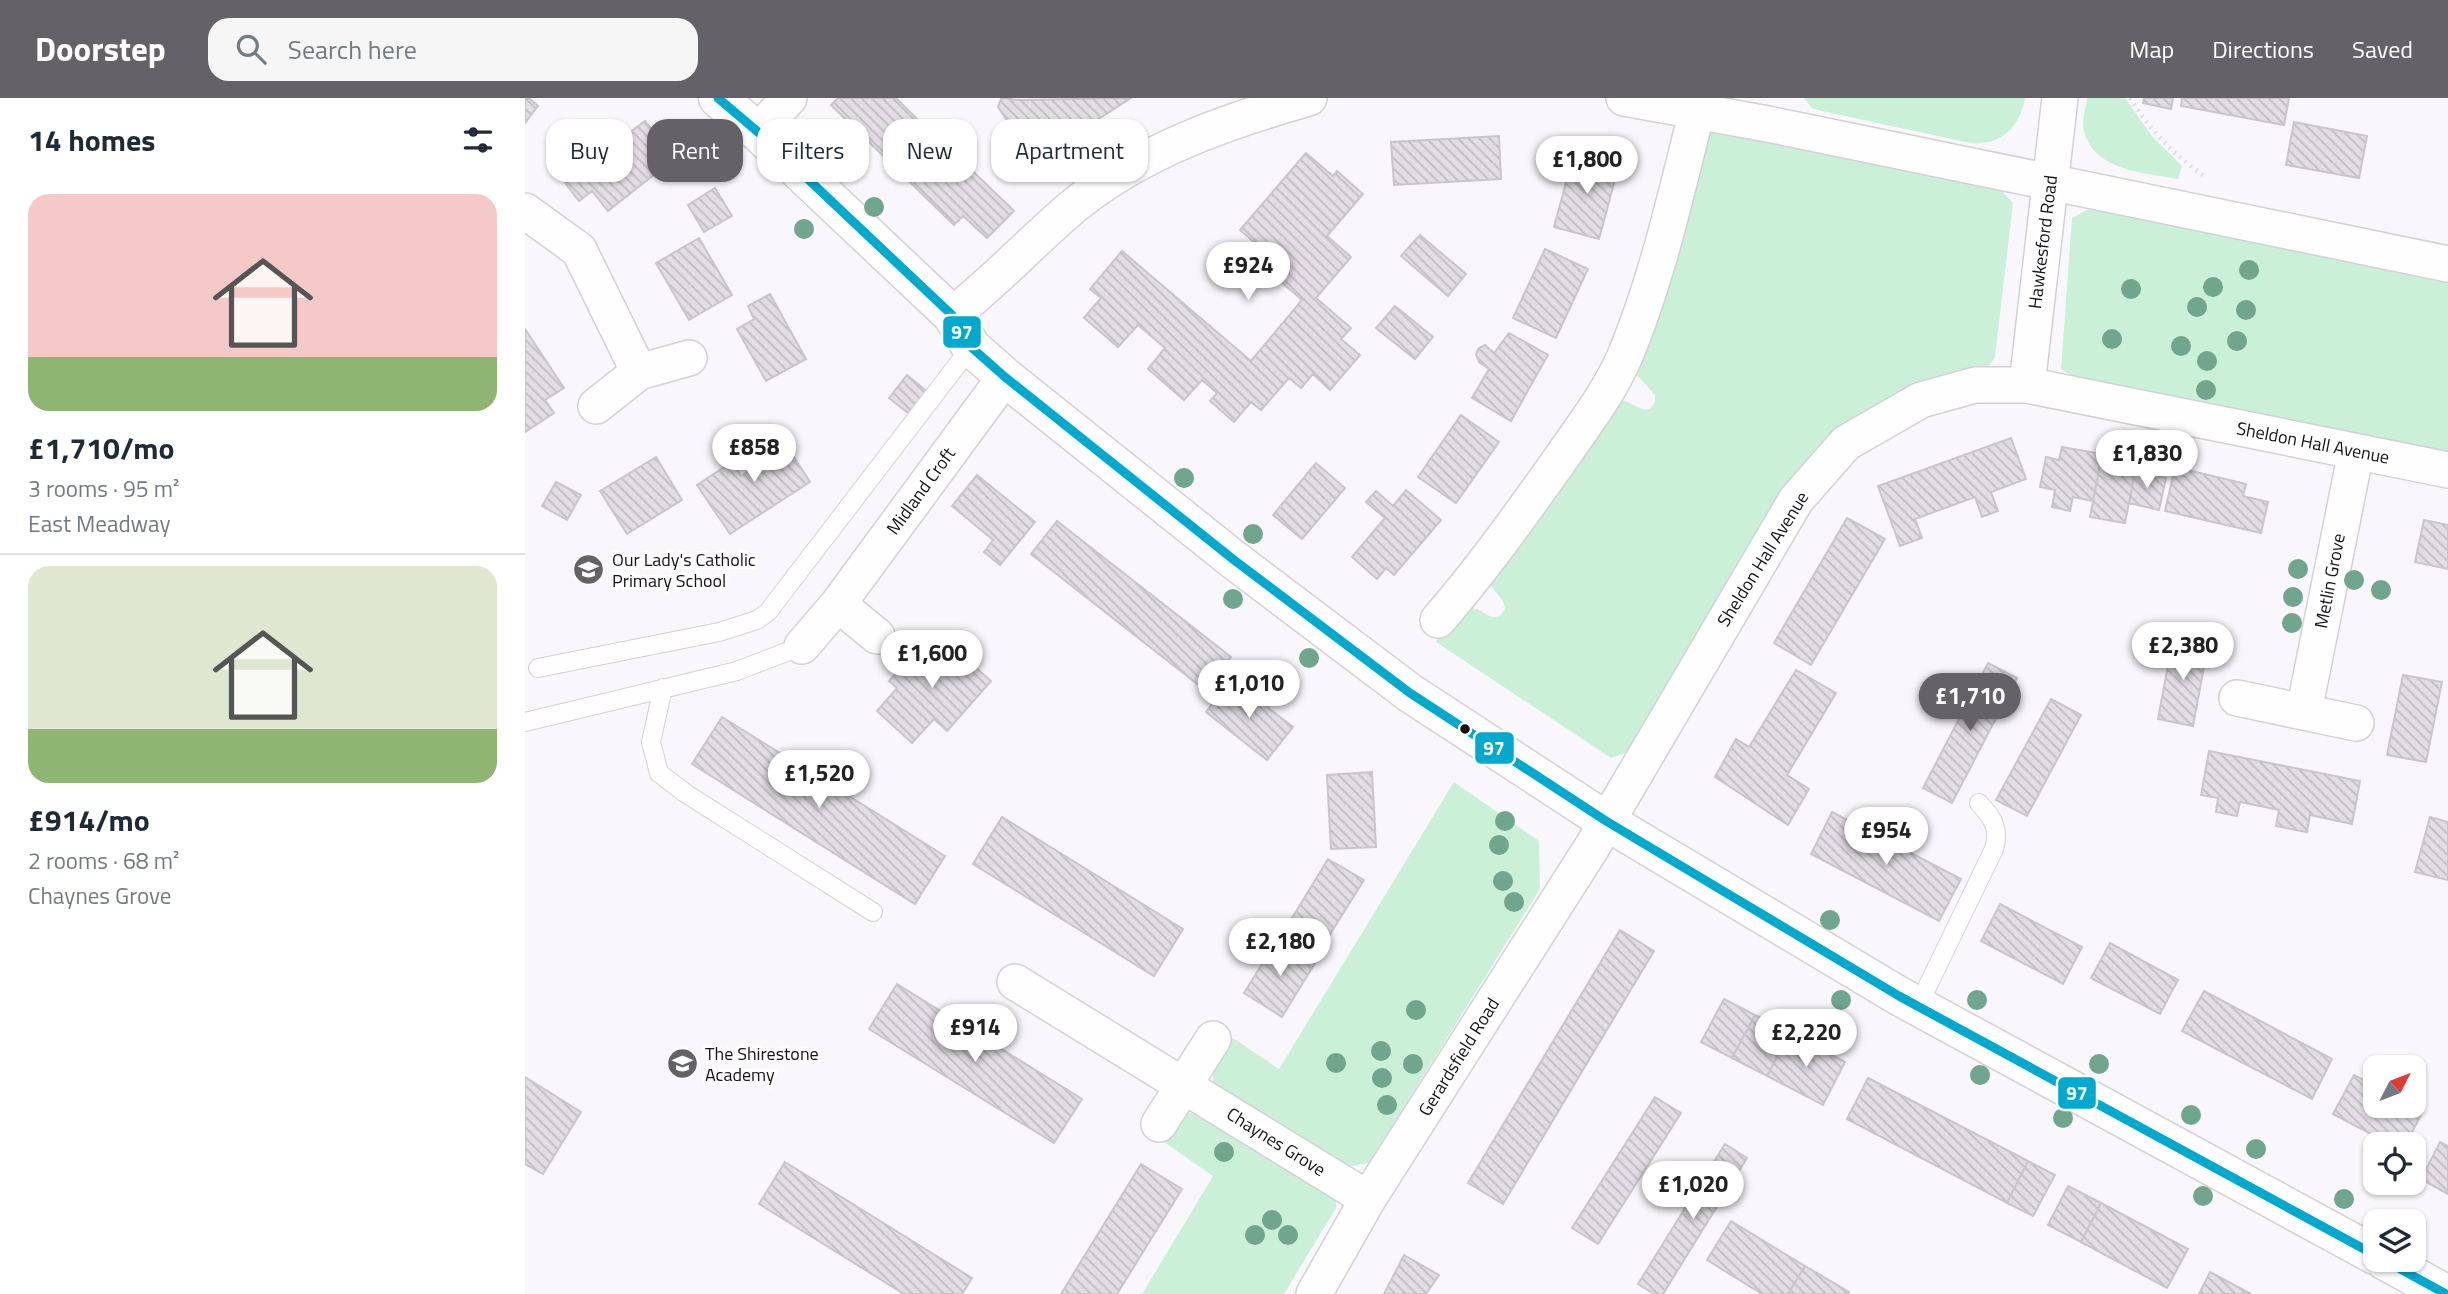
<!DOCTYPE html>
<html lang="en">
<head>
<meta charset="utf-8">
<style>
  body { margin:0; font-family:"Titillium Web",sans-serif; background:#f6f6f7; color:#1f2937; height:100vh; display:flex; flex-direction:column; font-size:26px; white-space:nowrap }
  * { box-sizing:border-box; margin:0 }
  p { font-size:23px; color:#747a83 }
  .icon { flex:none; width:38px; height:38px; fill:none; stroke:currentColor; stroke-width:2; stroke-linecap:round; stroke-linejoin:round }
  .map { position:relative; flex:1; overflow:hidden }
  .details { display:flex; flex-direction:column; background:#fff; width:525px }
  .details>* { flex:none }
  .top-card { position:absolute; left:21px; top:21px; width:665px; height:63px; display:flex; gap:14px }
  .needle { width:46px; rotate:48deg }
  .fabs { position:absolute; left:1838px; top:957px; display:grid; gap:14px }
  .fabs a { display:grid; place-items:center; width:63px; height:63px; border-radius:14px; background:#fff; box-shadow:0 2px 5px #0004; font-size:35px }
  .price { position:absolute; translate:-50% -60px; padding:0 16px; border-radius:24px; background:#fff; color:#222; font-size:23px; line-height:46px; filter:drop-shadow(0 2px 4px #0008) }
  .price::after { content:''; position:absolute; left:50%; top:42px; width:21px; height:16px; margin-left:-10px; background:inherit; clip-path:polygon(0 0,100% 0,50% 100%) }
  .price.selected { background:#656267; color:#fff }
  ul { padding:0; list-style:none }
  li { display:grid; align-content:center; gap:14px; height:371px; padding:0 28px }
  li+li { border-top:2px solid #e0e1e3 }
  li span { display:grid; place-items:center; height:217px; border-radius:21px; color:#555 }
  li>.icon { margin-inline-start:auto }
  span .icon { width:126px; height:126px; fill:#fffc; stroke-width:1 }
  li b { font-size:30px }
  h2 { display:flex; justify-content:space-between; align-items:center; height:84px; padding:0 28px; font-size:30px }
  .tag { padding:0 24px; border-radius:21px; background:#fff; box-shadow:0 2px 5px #0004; font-size:24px; line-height:63px }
  .tag.selected { background:#656267; color:#fff }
  header { display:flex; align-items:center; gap:42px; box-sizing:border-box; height:98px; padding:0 35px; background:#656267; color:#fff }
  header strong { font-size:33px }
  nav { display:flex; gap:38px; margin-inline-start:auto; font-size:24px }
  .search { width:490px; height:63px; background:#f6f6f7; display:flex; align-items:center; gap:18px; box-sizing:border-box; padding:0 24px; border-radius:21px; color:#747a83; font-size:26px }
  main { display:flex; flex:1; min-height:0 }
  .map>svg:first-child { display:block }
  .green { fill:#caf0d7 }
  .building { fill:url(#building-back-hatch); stroke:#c9c6ca; stroke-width:2 }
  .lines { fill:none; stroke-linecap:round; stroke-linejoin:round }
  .lane-casing { stroke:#d4d0d6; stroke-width:20 }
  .street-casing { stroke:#d4d0d6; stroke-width:38 }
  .secondary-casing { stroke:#d4d0d6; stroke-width:41 }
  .path { stroke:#e0dfe1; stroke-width:4.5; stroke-dasharray:2 5; stroke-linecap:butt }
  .lane { stroke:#fefeff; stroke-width:18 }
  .street { stroke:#fefeff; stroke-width:35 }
  .secondary { stroke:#fefeff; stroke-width:38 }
  .bus-1-casing { stroke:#fff; stroke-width:14 }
  .bus-1 { stroke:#00a9ce; stroke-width:9 }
  .tree { fill:#70a68d }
  .bus-dot { fill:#151117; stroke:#fff; stroke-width:2.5 }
  .labels { text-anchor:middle; stroke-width:7; stroke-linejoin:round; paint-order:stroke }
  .street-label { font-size:18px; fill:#151117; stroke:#fff }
  .poi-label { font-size:18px; fill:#151117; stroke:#fff; text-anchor:start }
  .line-badge { stroke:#fff; stroke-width:2.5 }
  .badge-label { font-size:19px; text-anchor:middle; font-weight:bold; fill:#fff }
</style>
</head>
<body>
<header>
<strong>Doorstep</strong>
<div class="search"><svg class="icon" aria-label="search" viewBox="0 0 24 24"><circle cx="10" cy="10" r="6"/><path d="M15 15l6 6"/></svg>Search here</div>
<nav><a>Map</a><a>Directions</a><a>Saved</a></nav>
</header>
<main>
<section class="details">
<h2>14 homes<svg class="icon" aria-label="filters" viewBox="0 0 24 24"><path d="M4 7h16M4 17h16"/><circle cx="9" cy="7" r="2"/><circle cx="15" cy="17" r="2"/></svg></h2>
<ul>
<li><span style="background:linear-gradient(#f6c9c9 75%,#8fb573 0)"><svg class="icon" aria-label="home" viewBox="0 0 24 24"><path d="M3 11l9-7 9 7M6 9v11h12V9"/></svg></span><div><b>£1,710/mo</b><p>3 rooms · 95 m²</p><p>East Meadway</p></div></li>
<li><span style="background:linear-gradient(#dfe7d0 75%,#8fb573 0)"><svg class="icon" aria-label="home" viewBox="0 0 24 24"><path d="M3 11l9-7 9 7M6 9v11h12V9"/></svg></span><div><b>£914/mo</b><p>2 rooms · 68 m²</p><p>Chaynes Grove</p></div></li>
</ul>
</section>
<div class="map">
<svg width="1923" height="1196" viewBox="0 0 1923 1196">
  <defs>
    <pattern id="building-back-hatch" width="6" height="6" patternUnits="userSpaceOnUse" patternTransform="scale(1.75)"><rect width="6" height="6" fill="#e1dde3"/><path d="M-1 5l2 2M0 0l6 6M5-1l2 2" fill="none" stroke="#c0bdc2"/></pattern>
  </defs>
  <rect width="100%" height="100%" fill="#faf7fc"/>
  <!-- green -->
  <path class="green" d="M1279,0H1500C1495,30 1475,48 1445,45L1297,13L1287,10Z
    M1562,0H1600L1627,38L1657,68L1653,81C1620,75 1569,73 1559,33C1556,24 1561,10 1562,0Z
    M1191,31L1475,91L1488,105L1470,259L1462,271L1361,302L1107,653L1086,660L911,544C919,531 935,503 954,512C963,516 964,521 975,518L980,511C979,498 968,495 964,483L1093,302C1105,301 1113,314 1125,311L1130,304V297L1110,275L1180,39Z
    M1567,109L1923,175V356L1552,281L1536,271L1547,120Z
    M929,684L1014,743L1015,791L844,1065L817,1070L688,988V967L708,940L754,971Z
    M658,1015H678L811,1097V1110L759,1196H617L688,1078L636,1042Z"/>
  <!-- building -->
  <path class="building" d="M0,0H4L13,8L0,25Z
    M313,0H371L401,30L407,25H417L432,40L433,50L429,55L489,113L462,140L438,118L429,127L306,7Z
    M479,0L492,2L606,0L508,63L473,9L476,1Z
    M1619,0H1648L1646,11L1618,5Z
    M1657,0H1764L1759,27L1656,8Z
    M120,23L150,60L83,113L67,93L54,103L37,81L49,72L39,59L57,45L70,61Z
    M1769,24L1842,38L1834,80L1761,67Z
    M974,38L976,81L869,87L866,44Z
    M781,55L808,78L812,73L838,96L802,138L826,159L791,200L826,230L816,241L835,257L805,292L788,276L776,290L764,280L736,312L726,304L709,324L685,303L692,295L677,282L659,302L623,271L640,250L613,227L593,249L559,220L576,200L565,191L597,153L726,263L777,202L730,161L738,152L715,132Z
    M1049,55L1094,67L1074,141L1029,129Z
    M190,90L207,118L179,134L163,107Z
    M895,137L941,176L923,198L876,158Z
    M174,140L207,197L164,222L131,165Z
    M1020,151L1063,171L1031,240L988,220Z
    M245,196L281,261L241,283L212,231L229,221L223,208Z
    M870,208L908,239L890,261L851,230Z
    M0,231L39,290L20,302L29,315L0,334Z
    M984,235L1023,257L986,323L947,300L964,271L954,264L951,256L954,250L960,247L969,255Z
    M382,277L405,296L387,318L364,300Z
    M936,317L974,344L931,405L893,379Z
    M253,334L285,384L205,436L172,387L207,364L216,378L228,370L219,356Z
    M1486,340L1501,381L1466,394L1473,413L1457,419L1450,399L1390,421L1397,440L1375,448L1353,388Z
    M1537,349L1577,356L1568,403L1548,399L1545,413L1527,409L1530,392L1515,389L1521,359L1534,362Z
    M1577,356L1612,362L1600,425L1565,419Z
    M131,359L157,402L102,436L75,393Z
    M791,365L820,390L777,441L748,417Z
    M1650,369L1721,386L1718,398L1743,404L1736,435L1640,413Z
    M1610,373L1641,380L1634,412L1604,405Z
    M452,377L510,424L475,467L459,454L468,442L427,408Z
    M31,384L56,397L42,422L17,408Z
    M881,392L916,422L869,477L861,470L852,481L827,459L860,420L841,404L851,393L868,408Z
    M1322,420L1360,441L1286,567L1249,545Z
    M1899,422L1923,427V471L1890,464Z
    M532,423L706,559L680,592L506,456Z
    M415,538L466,583L422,633L409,621L387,645L352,613L372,590L364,583L390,554L397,559Z
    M1648,541L1683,547L1668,628L1633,621Z
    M1463,565L1492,580L1427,705L1398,690Z
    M1271,572L1311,595L1262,677L1284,691L1263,727L1190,679L1211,641L1224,649Z
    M1878,577L1917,584L1901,664L1862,657Z
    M706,581L768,629L742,662L681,614Z
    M1526,601L1556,617L1502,718L1471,702Z
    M197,619L420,758L390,806L167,666Z
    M1684,653L1835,683L1827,726L1785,717L1782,734L1751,728L1754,712L1715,704L1712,718L1691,714L1693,700L1676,697Z
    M847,674L851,749L806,751L802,677Z
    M1307,714L1436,781L1414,823L1286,756Z
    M477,719L658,831L629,878L448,766Z
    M1905,719L1923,724V782L1890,774Z
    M803,761L839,782L799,846L764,825Z
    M1475,806L1557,849L1538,886L1456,843Z
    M1095,832L1129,853L978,1106L943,1085Z
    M752,842L790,865L757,919L719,895Z
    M1585,845L1653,882L1635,916L1566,880Z
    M372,886L557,1001L529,1045L344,931Z
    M1679,893L1807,961L1787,1001L1657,933Z
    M1199,901L1230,917L1207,960L1176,944Z
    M1230,917L1265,935L1242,978L1207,960Z
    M1265,935L1320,964L1298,1007L1242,978Z
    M1829,977L1850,988V1008H1888L1898,1013L1881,1046H1865L1808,1016Z
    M0,979L56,1014L18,1076L0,1066Z
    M1343,980L1503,1063L1482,1105L1322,1021Z
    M1130,999L1156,1015L1073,1146L1047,1130Z
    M1915,1044L1923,1048V1096L1896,1081Z
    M1200,1046L1222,1060L1138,1196H1129L1113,1186Z
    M1503,1063L1530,1077L1508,1118L1482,1105Z
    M260,1064L447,1180L437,1196H379L234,1106Z
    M616,1066L657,1091L592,1196H536Z
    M1543,1088L1576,1105L1556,1144L1523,1127Z
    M1576,1105L1663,1151L1642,1190L1556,1144Z
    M1206,1123L1280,1168L1263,1196H1237L1182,1162Z
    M879,1157L914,1177L901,1196H859Z
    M1280,1168L1324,1194L1322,1196H1263Z
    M1685,1174L1726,1196H1674Z"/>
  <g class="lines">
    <defs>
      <path id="lane" d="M13,570L194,534L232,522L243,514L446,249
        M138,590L126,644L134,675L160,695L348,814
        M0,624L212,573L277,548
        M1393,908L1469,751C1475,731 1468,720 1454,705"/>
      <path id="street" d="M1099,0L1243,26L1923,166
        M233,34L264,0
        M0,113L54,152L114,274
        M427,217C471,183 508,142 551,106C619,52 702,23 784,0
        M1502,287L1535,0
        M71,308L114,274L164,260
        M313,506L352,538
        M913,522C956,473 994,419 1032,366C1056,331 1083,297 1100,258C1133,179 1151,95 1172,13
        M277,548L313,506L480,279
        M1712,600L1831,625
        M1779,613L1831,354
        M490,884L843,1101
        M634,1026L688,941
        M789,1196L843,1101L1067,749L1271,402L1321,345L1396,302L1450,287H1502L1923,372"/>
      <path id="secondary" d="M193,0L233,34L427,217L446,249L480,279L709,462L885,595L1081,723L1374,898L1850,1157
        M1859,1162L1921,1196"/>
    </defs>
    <!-- lane casing -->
    <use href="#lane" class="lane-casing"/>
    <!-- street casing -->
    <use href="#street" class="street-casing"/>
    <!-- secondary casing -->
    <use href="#secondary" class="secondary-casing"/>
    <!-- path -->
    <path class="path" d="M1605,0C1624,31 1649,57 1679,78"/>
    <!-- lane -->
    <use href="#lane" class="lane"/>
    <!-- street -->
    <use href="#street" class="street"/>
    <!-- secondary -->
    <use href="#secondary" class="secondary"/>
    <defs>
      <path id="bus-1" d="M193,0L233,34L427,217L446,249L480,279L709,462L885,595L1081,723L1374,898L1850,1157
        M1859,1162L1921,1196"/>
    </defs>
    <!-- bus-1 casing -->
    <use href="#bus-1" class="bus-1-casing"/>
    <!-- bus-1 -->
    <use href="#bus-1" class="bus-1"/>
  </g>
  <!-- trees -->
  <g class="tree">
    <circle cx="190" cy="51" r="10"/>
    <circle cx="349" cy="109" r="10"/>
    <circle cx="279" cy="131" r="10"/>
    <circle cx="1724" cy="172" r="10"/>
    <circle cx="1688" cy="189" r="10"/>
    <circle cx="1606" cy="191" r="10"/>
    <circle cx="1672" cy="209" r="10"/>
    <circle cx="1721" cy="212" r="10"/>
    <circle cx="1587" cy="241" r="10"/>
    <circle cx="1712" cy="243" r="10"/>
    <circle cx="1656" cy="248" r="10"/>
    <circle cx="1682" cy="263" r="10"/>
    <circle cx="1681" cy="292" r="10"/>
    <circle cx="659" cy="380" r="10"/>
    <circle cx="728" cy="436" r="10"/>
    <circle cx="1773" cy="471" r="10"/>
    <circle cx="1829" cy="482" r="10"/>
    <circle cx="1856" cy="492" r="10"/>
    <circle cx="1768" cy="499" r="10"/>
    <circle cx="708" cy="501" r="10"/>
    <circle cx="1767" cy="525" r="10"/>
    <circle cx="784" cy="560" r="10"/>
    <circle cx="980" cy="723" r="10"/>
    <circle cx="974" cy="747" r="10"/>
    <circle cx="978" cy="783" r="10"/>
    <circle cx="989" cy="804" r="10"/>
    <circle cx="1305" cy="822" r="10"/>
    <circle cx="1316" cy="902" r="10"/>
    <circle cx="1452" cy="902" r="10"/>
    <circle cx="891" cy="912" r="10"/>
    <circle cx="856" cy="953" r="10"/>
    <circle cx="811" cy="965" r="10"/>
    <circle cx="888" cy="966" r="10"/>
    <circle cx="1574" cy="966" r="10"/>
    <circle cx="1455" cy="977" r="10"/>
    <circle cx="857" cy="980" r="10"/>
    <circle cx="862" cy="1007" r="10"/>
    <circle cx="1666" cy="1017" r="10"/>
    <circle cx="1538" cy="1020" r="10"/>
    <circle cx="1731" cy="1051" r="10"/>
    <circle cx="699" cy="1054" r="10"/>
    <circle cx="1678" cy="1098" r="10"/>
    <circle cx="1819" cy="1101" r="10"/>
    <circle cx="747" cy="1122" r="10"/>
    <circle cx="730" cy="1137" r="10"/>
    <circle cx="763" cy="1137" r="10"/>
  </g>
  <!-- icons -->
  <defs>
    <symbol id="school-disc" viewBox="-11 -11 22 22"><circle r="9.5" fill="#656267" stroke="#fff"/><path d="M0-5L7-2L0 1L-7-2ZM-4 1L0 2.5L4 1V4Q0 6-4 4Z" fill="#fff"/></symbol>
  </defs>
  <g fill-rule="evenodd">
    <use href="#school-disc" x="46" y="454" width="35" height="35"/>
    <use href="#school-disc" x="140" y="948" width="35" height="35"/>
  </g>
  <!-- markers -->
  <circle class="bus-dot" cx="940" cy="631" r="6"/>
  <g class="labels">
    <!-- street labels -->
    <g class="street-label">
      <text transform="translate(1518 144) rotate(-83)" y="6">Hawkesford Road</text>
      <text transform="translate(1788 345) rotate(11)" y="6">Sheldon Hall Avenue</text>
      <text transform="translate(396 393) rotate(-54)" y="6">Midland Croft</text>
      <text transform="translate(1238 461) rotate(-58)" y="6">Sheldon Hall Avenue</text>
      <text transform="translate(1805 483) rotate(-79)" y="6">Metlin Grove</text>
      <text transform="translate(934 959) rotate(-58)" y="6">Gerardsfield Road</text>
      <text transform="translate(751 1044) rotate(32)" y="6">Chaynes Grove</text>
    </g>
    <!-- poi labels -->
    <g class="poi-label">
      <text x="87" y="468">Our Lady's Catholic<tspan x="87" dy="21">Primary School</tspan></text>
      <text x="180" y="962">The Shirestone<tspan x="180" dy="21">Academy</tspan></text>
    </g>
  </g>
  <g class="line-badge">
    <rect x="417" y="217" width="40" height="34" rx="7" fill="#00a9ce"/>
    <rect x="949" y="633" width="41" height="34" rx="7" fill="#00a9ce"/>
    <rect x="1532" y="978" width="40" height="34" rx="7" fill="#00a9ce"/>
  </g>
  <g class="badge-label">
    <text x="437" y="241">97</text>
    <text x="969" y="657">97</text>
    <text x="1552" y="1002">97</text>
  </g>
</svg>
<div class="fabs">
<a><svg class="needle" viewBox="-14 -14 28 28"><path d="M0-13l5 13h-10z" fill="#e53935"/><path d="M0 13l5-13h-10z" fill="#747a83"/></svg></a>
<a><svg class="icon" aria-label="locate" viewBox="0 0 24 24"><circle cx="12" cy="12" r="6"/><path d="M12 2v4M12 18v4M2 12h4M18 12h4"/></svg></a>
<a><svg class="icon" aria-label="layers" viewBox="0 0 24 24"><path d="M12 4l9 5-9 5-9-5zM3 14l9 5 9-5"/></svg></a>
</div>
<b class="price" style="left:1062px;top:98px">£1,800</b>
<b class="price" style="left:723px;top:204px">£924</b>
<b class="price" style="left:229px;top:386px">£858</b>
<b class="price" style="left:1622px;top:392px">£1,830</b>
<b class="price" style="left:1658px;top:584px">£2,380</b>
<b class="price" style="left:407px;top:592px">£1,600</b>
<b class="price" style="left:724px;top:622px">£1,010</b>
<b class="price selected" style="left:1445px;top:635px">£1,710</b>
<b class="price" style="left:294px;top:712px">£1,520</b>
<b class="price" style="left:1361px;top:769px">£954</b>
<b class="price" style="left:755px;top:880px">£2,180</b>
<b class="price" style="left:450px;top:966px">£914</b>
<b class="price" style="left:1281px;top:971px">£2,220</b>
<b class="price" style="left:1168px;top:1123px">£1,020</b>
<div class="top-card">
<a class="tag">Buy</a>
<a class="tag selected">Rent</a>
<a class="tag">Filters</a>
<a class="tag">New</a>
<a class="tag">Apartment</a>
</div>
</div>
</main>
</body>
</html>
